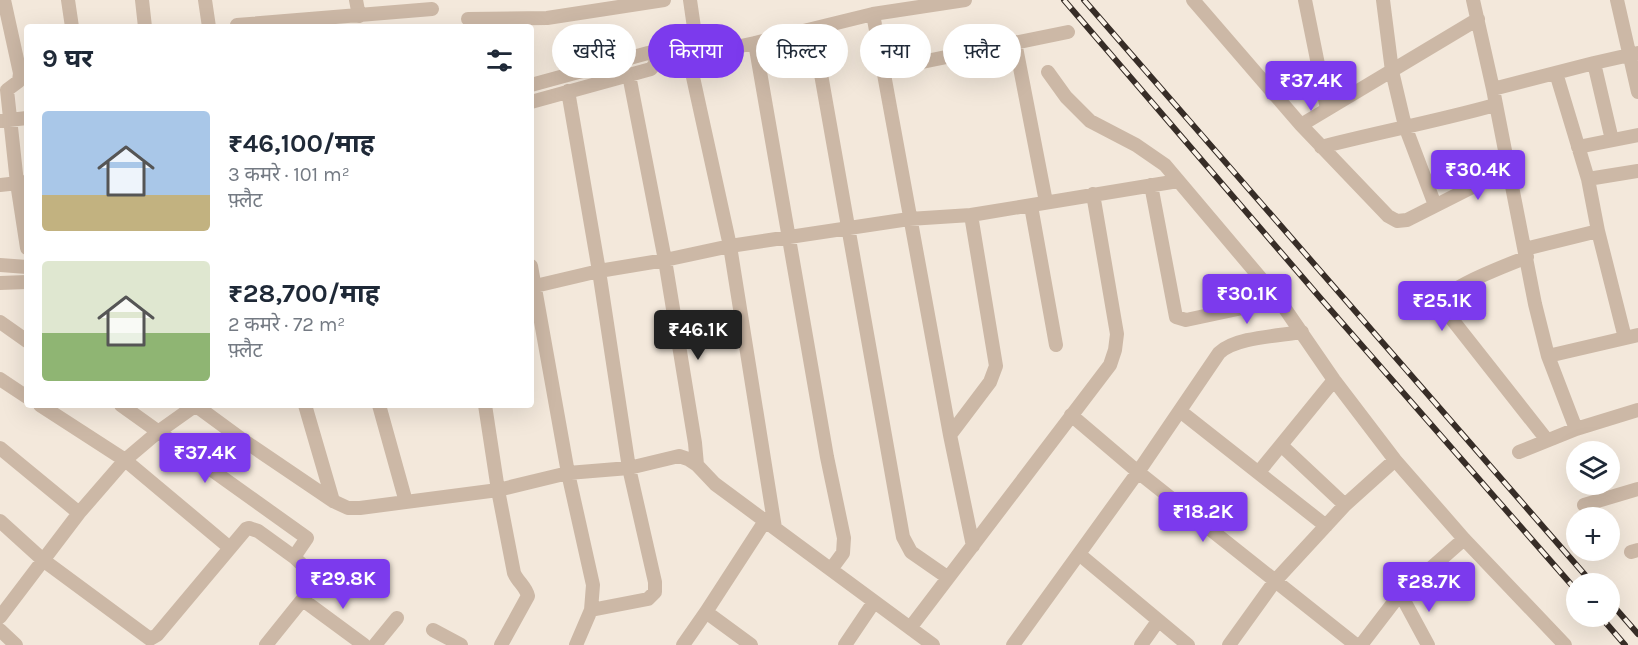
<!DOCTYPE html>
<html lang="hi">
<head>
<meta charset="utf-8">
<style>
  body { margin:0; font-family:Karla,"Noto Sans Devanagari",sans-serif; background:#f2f2f3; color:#1f2937; height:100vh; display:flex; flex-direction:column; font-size:22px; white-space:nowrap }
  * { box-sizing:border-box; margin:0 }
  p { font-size:20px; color:#747a83 }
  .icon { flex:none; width:33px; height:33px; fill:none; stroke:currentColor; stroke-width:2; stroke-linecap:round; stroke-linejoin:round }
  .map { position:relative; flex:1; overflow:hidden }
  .drawer { position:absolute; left:24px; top:24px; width:510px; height:384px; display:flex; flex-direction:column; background:#fff; border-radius:6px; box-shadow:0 6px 24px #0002 }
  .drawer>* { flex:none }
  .guide { position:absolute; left:552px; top:24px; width:570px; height:54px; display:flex; gap:12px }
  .fabs { position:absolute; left:1566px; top:441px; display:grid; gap:12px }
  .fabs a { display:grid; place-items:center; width:54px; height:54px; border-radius:50%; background:#fff; box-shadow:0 6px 24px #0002; font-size:30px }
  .price { position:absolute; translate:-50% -51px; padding:0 14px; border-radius:6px; background:#7c3aed; color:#fff; font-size:20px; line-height:39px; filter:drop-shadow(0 2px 3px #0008) }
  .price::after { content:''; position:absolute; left:50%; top:36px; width:18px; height:14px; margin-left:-9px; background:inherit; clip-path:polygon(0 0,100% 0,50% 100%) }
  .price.selected { background:#222; color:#fff }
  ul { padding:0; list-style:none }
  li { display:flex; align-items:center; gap:18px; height:150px; padding:0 18px }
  li span { display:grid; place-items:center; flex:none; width:168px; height:120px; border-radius:6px; color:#555 }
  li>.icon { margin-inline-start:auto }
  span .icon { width:72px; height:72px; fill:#fffc; stroke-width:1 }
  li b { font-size:26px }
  h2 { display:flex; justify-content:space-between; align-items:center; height:72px; padding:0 18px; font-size:26px }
  .pill { padding:0 21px; border-radius:27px; background:#fff; box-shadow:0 6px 24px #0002; font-size:21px; line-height:54px }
  .pill.selected { background:#7c3aed; color:#fff }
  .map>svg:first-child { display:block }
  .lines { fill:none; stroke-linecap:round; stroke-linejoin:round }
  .minor { stroke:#ccb8a6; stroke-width:14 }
  .rail-casing { stroke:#372d27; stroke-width:6 }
  .rail { stroke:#faf2e7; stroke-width:4; stroke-dasharray:11; stroke-linecap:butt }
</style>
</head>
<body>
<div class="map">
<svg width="1638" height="645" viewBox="0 0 1638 645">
  <rect width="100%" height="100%" fill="#f3e8db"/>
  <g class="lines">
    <!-- minor -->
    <path class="minor" d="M4,0L20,73L19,81L7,90L17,183L27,248
      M68,0L72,27
      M142,0L145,27
      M205,0L209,27
      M356,0L359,16
      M690,0L698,55
      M1193,0L1301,125L1388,216L1397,221L1407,220L1508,169
      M1305,0L1327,109
      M1383,0L1392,71L1405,126L1435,205
      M1473,0L1493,89L1594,63L1638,53
      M1617,0L1638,92
      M873,14L950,435L973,546
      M468,19L547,18L664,0
      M237,25L432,9
      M813,29L903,537L911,552L947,577
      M1015,42L1046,202
      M755,43L827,457L844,538L843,553L832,568
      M1594,63L1612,140
      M883,70L1068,32
      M1048,72L1066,97L1090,121L1136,145L1165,165L1279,300L1334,380L1395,460L1464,539L1565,645
      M629,75L665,260L695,443L697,465
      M531,85L648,53H651L656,58L655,64L651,69L531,102
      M1493,89L1535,304L1548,356L1576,429
      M568,91L599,271L629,468L655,582V592L648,599L591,610
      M0,121L27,118
      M1301,125L1478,19
      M1321,147C1379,132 1438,121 1495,105
      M1578,147L1638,135
      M1588,179L1638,171
      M0,185L27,182
      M1151,185L1176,317L1186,320L1279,300
      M1031,206L1056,345
      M1598,231L1625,338
      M1525,249L1598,231L1588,179L1556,73
      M1527,257C1510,264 1447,287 1442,302L1447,313L1547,440
      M0,265L27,267
      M531,266L568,473L593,585L591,610L576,645
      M0,283L27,282
      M531,287L599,271L665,260L730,246L909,219L971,215L1178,181
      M0,322L27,341
      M1548,356L1638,335
      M0,379L27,397
      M40,405L125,460L158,432L196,405
      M121,405L307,538L294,557L316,578L315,584L266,645
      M195,405L240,438L333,501L348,508H360L498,490L568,473L629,468L679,456L688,459L697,465L715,484L933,645
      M305,405L333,501
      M379,405L406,502
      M485,405L498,490L514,573C518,582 526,587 528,596L501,645
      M1180,411L1326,526
      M1071,415L1138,472L1356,645
      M950,435L990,382L996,366L971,215
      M1281,445L1345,505
      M0,448L79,513
      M1519,452L1576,429L1638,410
      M1259,472L1334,380
      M1584,505L1638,489
      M0,521L43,560L150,639L157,635L246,529L249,528L258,531L294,557
      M775,528L730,246L691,68L692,63L698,55L755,43L873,14L965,0
      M1631,552L1638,550
      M1079,554L1188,645
      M1401,595L1428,645
      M303,600L364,645
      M706,612L751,645
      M0,617L79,513L125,460L230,548
      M910,628L1110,365L1115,350L1117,334L1093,194
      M0,630L16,645
      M433,630L461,645
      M375,645L397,618
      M683,645L706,612L765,521
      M845,645L874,602
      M1013,645L1138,472L1219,353C1235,337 1279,336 1302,332
      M1141,645L1158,621
      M1229,645L1275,581L1345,505L1395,460
      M1361,645L1397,598L1464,539"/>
    <defs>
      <path id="rail" d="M1064,0L1322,300L1576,590
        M1084,0L1593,584
        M1610,602L1638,634
        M1600,616L1625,645"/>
    </defs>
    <!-- rail casing -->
    <use href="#rail" class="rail-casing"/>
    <!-- rail -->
    <use href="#rail" class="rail"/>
  </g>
</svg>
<div class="fabs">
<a><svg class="icon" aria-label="layers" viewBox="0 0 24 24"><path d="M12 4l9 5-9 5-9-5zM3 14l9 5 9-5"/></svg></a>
<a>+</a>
<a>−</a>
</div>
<b class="price" style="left:1311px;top:112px">₹37.4K</b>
<b class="price" style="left:1478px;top:201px">₹30.4K</b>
<b class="price" style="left:1247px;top:325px">₹30.1K</b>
<b class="price" style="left:1442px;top:332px">₹25.1K</b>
<b class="price selected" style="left:698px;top:361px">₹46.1K</b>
<b class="price" style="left:205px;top:484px">₹37.4K</b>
<b class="price" style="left:1203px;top:543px">₹18.2K</b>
<b class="price" style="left:343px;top:610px">₹29.8K</b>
<b class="price" style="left:1429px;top:613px">₹28.7K</b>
<div class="guide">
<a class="pill">खरीदें</a>
<a class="pill selected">किराया</a>
<a class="pill">फ़िल्टर</a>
<a class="pill">नया</a>
<a class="pill">फ़्लैट</a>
</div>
<section class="drawer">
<h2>9 घर<svg class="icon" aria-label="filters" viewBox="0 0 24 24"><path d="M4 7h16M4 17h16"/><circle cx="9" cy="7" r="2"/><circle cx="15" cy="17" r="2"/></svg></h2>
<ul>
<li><span style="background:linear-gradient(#a9c7e8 70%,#c2b280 0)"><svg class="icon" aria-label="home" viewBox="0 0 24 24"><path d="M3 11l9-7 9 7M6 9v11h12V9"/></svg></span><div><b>₹46,100/माह</b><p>3 कमरे · 101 m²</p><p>फ़्लैट</p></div></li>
<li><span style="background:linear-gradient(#dfe7d0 60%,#8fb573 0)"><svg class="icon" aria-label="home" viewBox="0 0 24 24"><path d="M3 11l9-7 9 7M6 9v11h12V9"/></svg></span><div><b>₹28,700/माह</b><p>2 कमरे · 72 m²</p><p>फ़्लैट</p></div></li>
</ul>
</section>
</div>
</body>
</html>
